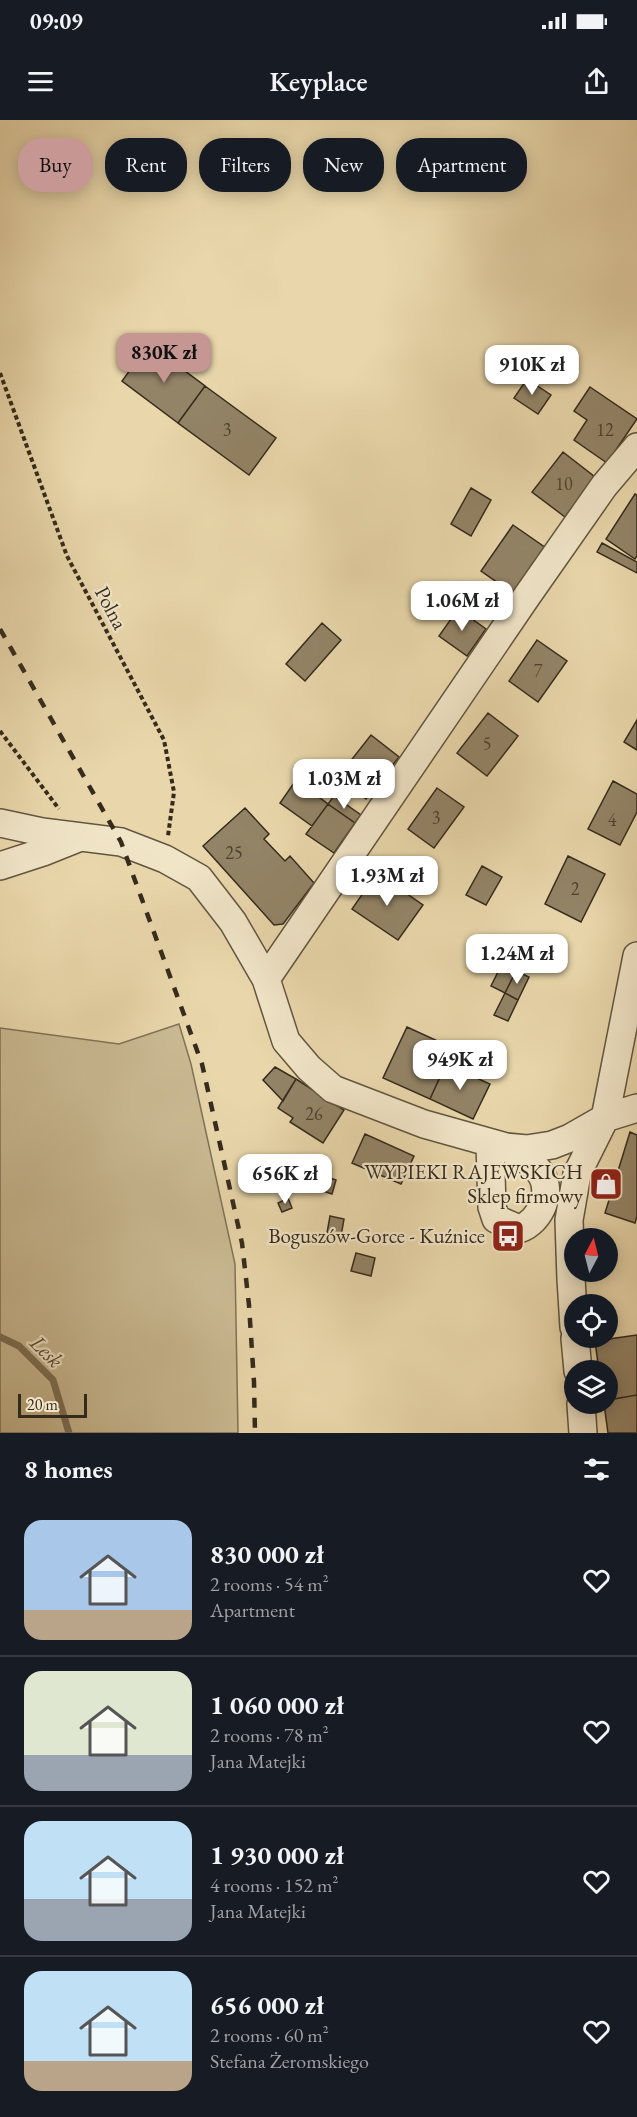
<!DOCTYPE html>
<html lang="en">
<head>
<meta charset="utf-8">
<style>
  body { margin:0; font-family:"EB Garamond",serif; background:#242831; color:#f1f3f6; height:100vh; display:flex; flex-direction:column; font-size:22px; white-space:nowrap }
  * { box-sizing:border-box; margin:0 }
  p { font-size:20px; color:#9ea1a6 }
  .icon { flex:none; width:33px; height:33px; fill:none; stroke:currentColor; stroke-width:2; stroke-linecap:round; stroke-linejoin:round }
  .map { position:relative; height:1313px; overflow:hidden }
  .side { display:flex; flex-direction:column; background:#171b24; flex:1 }
  .side>* { flex:none }
  .hud { position:absolute; left:18px; top:18px; width:602px; height:54px; display:flex; gap:12px }
  .needle { width:39px; rotate:7deg }
  .controls { position:absolute; left:564px; top:1108px; display:grid; gap:12px }
  .controls a { display:grid; place-items:center; width:54px; height:54px; border-radius:50%; background:#171b24; box-shadow:0 3px 15px #0003; font-size:30px }
  .scale { position:absolute; left:18px; bottom:15px; width:69px; box-sizing:border-box; padding-left:6px; border:3px solid #352b1d; border-top:0; font-size:16px; line-height:21px; white-space:nowrap; color:#352b1d; -webkit-text-stroke:4px #f1e5c8; paint-order:stroke }
  .price { position:absolute; translate:-50% -51px; padding:0 14px; border-radius:12px; background:#fff; color:#222; font-size:20px; line-height:39px; filter:drop-shadow(0 2px 3px #0008) }
  .price::after { content:''; position:absolute; left:50%; top:36px; width:18px; height:14px; margin-left:-9px; background:inherit; clip-path:polygon(0 0,100% 0,50% 100%) }
  .price.on { background:#c59692; color:#111 }
  ul { padding:0; list-style:none }
  li { display:flex; align-items:center; gap:18px; height:150px; padding:0 24px }
  li+li { border-top:2px solid #363941 }
  li span { display:grid; place-items:center; flex:none; width:168px; height:120px; border-radius:18px; color:#555 }
  li>.icon { margin-inline-start:auto }
  span .icon { width:72px; height:72px; fill:#fffc; stroke-width:1 }
  li b { font-size:26px }
  h2 { display:flex; justify-content:space-between; align-items:center; height:72px; padding:0 24px; font-size:26px }
  .tag { padding:0 21px; border-radius:24px; background:#171b24; box-shadow:0 3px 15px #0003; font-size:21px; line-height:54px }
  .tag.on { background:#c59692; color:#111 }
  .status { display:flex; justify-content:space-between; align-items:center; height:42px; padding:0 30px; background:#171b24; direction:ltr }
  .status svg { height:16px; fill:currentColor }
  header { display:flex; justify-content:space-between; align-items:center; height:78px; padding:0 24px; background:#171b24; font-size:27px; font-weight:600 }
  .map>svg:first-child { display:block }
  .green { fill:#caba93; stroke:#807258; stroke-width:1.5 }
  .lines { fill:none; stroke-linecap:round; stroke-linejoin:round }
  .stream { stroke:#7c6f55; stroke-width:7 }
  .building { fill:#938467; stroke:#352b1d; stroke-width:1.5 }
  .minor-casing { stroke:#625640; stroke-width:30 }
  .path { stroke:#352b1d; stroke-width:4; stroke-dasharray:4.5 3; stroke-linecap:butt }
  .minor { stroke:#f1e5c8; stroke-width:27 }
  .rail { stroke:#352b1d; stroke-width:4.5; stroke-dasharray:10 10; stroke-linecap:butt }
  .labels { text-anchor:middle; stroke-width:4.5; stroke-linejoin:round; paint-order:stroke }
  .number-label { font-size:18px; fill:#4c4130 }
  .street-label { font-size:21px; fill:#352b1d; stroke:#f1e5c8 }
  .poi-label { font-size:21px; fill:#352b1d; stroke:#f1e5c8; text-anchor:end }
  .water-label { font-size:22px; font-style:italic; fill:#594d39; stroke:#f1e5c8 }
</style>
</head>
<body>
<div class="status"><b>09:09</b><svg viewBox="0 0 49 12"><path d="M0 12V9h3v3zM5 12V6h3v6zM10 12V3h3v9zM15 12V0h3v12zM26 1h20v11H26zM47 4h2v5h-2z"/></svg></div>
<header><svg class="icon" aria-label="menu" viewBox="0 0 24 24"><path d="M4 6h16M4 12h16M4 18h16"/></svg>Keyplace<svg class="icon" aria-label="share" viewBox="0 0 24 24"><path d="M12 15V3M7 8l5-5 5 5M5 13v7h14v-7"/></svg></header>
<div class="map">
<svg width="637" height="1313" viewBox="0 0 637 1313">
  <rect width="100%" height="100%" fill="#e9d7ab"/>
  <filter id="stains"><feTurbulence type="fractalNoise" baseFrequency=".00333" numOctaves="4"/><feColorMatrix values="0 0 0 0 .2 0 0 0 0 .09 0 0 0 0 .02 0 0 0 .5 -.17"/></filter>
  <radialGradient id="worn" r=".72"><stop offset=".6" stop-color="#630" stop-opacity="0"/><stop offset="1" stop-color="#630" stop-opacity=".3"/></radialGradient>
  <!-- green -->
  <path class="green" d="M179,904L191,944L235,1144L238,1313H0V908L119,924Z"/>
  <g class="lines">
    <!-- stream -->
    <path class="stream" d="M0,1217L19,1226L53,1260L69,1313"/>
  </g>
  <!-- building -->
  <path class="building" d="M149,224L205,266L178,303L122,261Z
    M527,259L551,275L538,294L514,278Z
    M205,266L276,318L249,355L178,303Z
    M590,267L637,299L607,343L574,320L587,300L574,291Z
    M563,332L595,357L565,397L532,372Z
    M471,368L491,380L471,416L451,404Z
    M635,374L637,375V436L635,439L606,419Z
    M513,405L546,428L514,474L481,451Z
    M602,423L637,442V453L597,432Z
    M458,489L486,509L467,536L439,516Z
    M322,503L341,520L305,561L286,544Z
    M537,520L567,541L538,582L509,561Z
    M488,593L518,616L487,656L457,633Z
    M637,600V630L624,622Z
    M371,615L399,637L366,679L338,657Z
    M296,660L328,684L312,706L280,683Z
    M613,661L637,674V692L620,725L588,709Z
    M437,668L464,687L434,728L408,709Z
    M334,676L361,695L355,703L328,684Z
    M328,684L355,703L334,733L306,714Z
    M245,688L269,714L264,719L285,741L290,736L314,763L283,804L274,805L203,726Z
    M568,736L605,754L581,802L545,784Z
    M482,746L502,757L486,785L466,775Z
    M377,753L423,785L398,820L352,789Z
    M502,844L516,851L505,873L491,866Z
    M516,851L529,857L518,880L505,873Z
    M505,873L518,880L508,901L494,895Z
    M407,907L453,928L430,979L383,958Z
    M446,944L490,964L473,999L430,979Z
    M275,947L296,959L283,981L263,960Z
    M296,959L344,990L323,1023L290,1002L293,998L278,988Z
    M630,1012L637,1015V1096L635,1103L605,1093Z
    M365,1014L414,1036L401,1064L352,1043Z
    M285,1050L286,1061L270,1064L268,1054Z
    M327,1057L336,1060L332,1074L323,1071Z
    M288,1078L292,1088L282,1092L278,1083Z
    M330,1096L344,1099L341,1116L327,1113Z
    M356,1133L375,1138L371,1156L351,1151Z
    M637,1215V1275L608,1280V1251H599L595,1221Z
    M637,1275V1313H608L604,1284H608V1280Z"/>
  <g class="lines">
    <defs>
      <path id="minor" d="M0,703L42,712L121,722L165,739L199,758L233,802L266,859L286,921L309,948L333,969L424,1004L506,1027L527,1029L552,1025L570,1018L605,998L637,988
        M0,746L43,732L78,718
        M266,859L527,476L604,366L637,327
        M490,1023L492,1087L496,1099L519,1109C541,1102 555,1069 538,1050C530,1041 516,1034 506,1027
        M574,1207L571,1159L569,1100L577,1054L605,998L637,836
        M575,1218L578,1251
        M581,1284L583,1313"/>
    </defs>
    <!-- minor casing -->
    <use href="#minor" class="minor-casing"/>
    <!-- path -->
    <path class="path" d="M0,253L67,436L164,620L174,672L168,716
      M0,611L59,689"/>
    <!-- minor -->
    <use href="#minor" class="minor"/>
    <!-- rail -->
    <path class="rail" d="M0,509L121,722L202,944L242,1123L249,1185L254,1262L255,1313"/>
  </g>
  <!-- icons -->
  <defs>
    <symbol id="shop-square" viewBox="-11 -11 22 22"><rect x="-9" y="-9" width="18" height="18" rx="4" fill="#8f2418" stroke="#f1e5c8"/><path d="M-5-2.5h2.3a2.7 3.5 0 0 1 5.4 0H5L5.5 6h-11ZM-1.5-2.5h3a1.5 2.3 0 0 0-3 0Z" fill="#fff"/></symbol>
    <symbol id="bus-square" viewBox="-11 -11 22 22"><rect x="-9" y="-9" width="18" height="18" rx="4" fill="#8f2418" stroke="#f1e5c8"/><path d="M-5-6H5V4H4V6H2V4H-2V6H-4V4H-5ZM-3.5-4V0h7V-4ZM-3.5 1.2v1.5H-2V1.2ZM2 1.2v1.5H3.5V1.2Z" fill="#fff"/></symbol>
  </defs>
  <g fill-rule="evenodd">
    <use href="#shop-square" x="587" y="1045" width="38" height="38"/>
    <use href="#bus-square" x="489" y="1097" width="38" height="38"/>
  </g>
  <g class="labels">
    <!-- number labels -->
    <g class="number-label">
      <text x="227" y="316">3</text>
      <text x="605" y="316">12</text>
      <text x="564" y="370">10</text>
      <text x="538" y="557">7</text>
      <text x="487" y="630">5</text>
      <text x="436" y="704">3</text>
      <text x="612" y="706">4</text>
      <text x="234" y="739">25</text>
      <text x="575" y="775">2</text>
      <text x="314" y="1000">26</text>
    </g>
    <!-- street labels -->
    <g class="street-label">
      <text transform="translate(111 488) rotate(62)" y="7">Polna</text>
    </g>
    <!-- poi labels -->
    <g class="poi-label">
      <text x="583" y="1059">WYPIEKI RAJEWSKICH<tspan x="583" dy="24">Sklep firmowy</tspan></text>
      <text x="485" y="1123">Boguszów-Gorce - Kuźnice</text>
    </g>
    <!-- water labels -->
    <g class="water-label">
      <text transform="translate(47 1231) rotate(45)" y="8">Lesk</text>
    </g>
  </g>
  <rect width="100%" height="100%" filter="url(#stains)"/>
  <rect width="100%" height="100%" fill="url(#worn)"/>
</svg>
<div class="controls">
<a><svg class="needle" viewBox="-14 -14 28 28"><path d="M0-13l5 13h-10z" fill="#e53935"/><path d="M0 13l5-13h-10z" fill="#9ea1a6"/></svg></a>
<a><svg class="icon" aria-label="locate" viewBox="0 0 24 24"><circle cx="12" cy="12" r="6"/><path d="M12 2v4M12 18v4M2 12h4M18 12h4"/></svg></a>
<a><svg class="icon" aria-label="layers" viewBox="0 0 24 24"><path d="M12 4l9 5-9 5-9-5zM3 14l9 5 9-5"/></svg></a>
</div>
<div class="scale">20 m</div>
<b class="price on" style="left:164px;top:264px">830K zł</b>
<b class="price" style="left:532px;top:276px">910K zł</b>
<b class="price" style="left:462px;top:512px">1.06M zł</b>
<b class="price" style="left:344px;top:690px">1.03M zł</b>
<b class="price" style="left:387px;top:787px">1.93M zł</b>
<b class="price" style="left:517px;top:865px">1.24M zł</b>
<b class="price" style="left:460px;top:971px">949K zł</b>
<b class="price" style="left:285px;top:1085px">656K zł</b>
<div class="hud">
<a class="tag on">Buy</a>
<a class="tag">Rent</a>
<a class="tag">Filters</a>
<a class="tag">New</a>
<a class="tag">Apartment</a>
</div>
</div>
<section class="side">
<h2>8 homes<svg class="icon" aria-label="filters" viewBox="0 0 24 24"><path d="M4 7h16M4 17h16"/><circle cx="9" cy="7" r="2"/><circle cx="15" cy="17" r="2"/></svg></h2>
<ul>
<li><span style="background:linear-gradient(#a9c7e8 75%,#b9a48a 0)"><svg class="icon" aria-label="home" viewBox="0 0 24 24"><path d="M3 11l9-7 9 7M6 9v11h12V9"/></svg></span><div><b>830 000 zł</b><p>2 rooms · 54 m²</p><p>Apartment</p></div><svg class="icon" aria-label="heart" viewBox="0 0 24 24"><path d="M12 20l-8-8c-3-5 5-10 8-4 3-6 11-1 8 4z"/></svg></li>
<li><span style="background:linear-gradient(#dfe7d0 70%,#9aa5b1 0)"><svg class="icon" aria-label="home" viewBox="0 0 24 24"><path d="M3 11l9-7 9 7M6 9v11h12V9"/></svg></span><div><b>1 060 000 zł</b><p>2 rooms · 78 m²</p><p>Jana Matejki</p></div><svg class="icon" aria-label="heart" viewBox="0 0 24 24"><path d="M12 20l-8-8c-3-5 5-10 8-4 3-6 11-1 8 4z"/></svg></li>
<li><span style="background:linear-gradient(#bfe0f5 65%,#9aa5b1 0)"><svg class="icon" aria-label="home" viewBox="0 0 24 24"><path d="M3 11l9-7 9 7M6 9v11h12V9"/></svg></span><div><b>1 930 000 zł</b><p>4 rooms · 152 m²</p><p>Jana Matejki</p></div><svg class="icon" aria-label="heart" viewBox="0 0 24 24"><path d="M12 20l-8-8c-3-5 5-10 8-4 3-6 11-1 8 4z"/></svg></li>
<li><span style="background:linear-gradient(#bfe0f5 75%,#b9a48a 0)"><svg class="icon" aria-label="home" viewBox="0 0 24 24"><path d="M3 11l9-7 9 7M6 9v11h12V9"/></svg></span><div><b>656 000 zł</b><p>2 rooms · 60 m²</p><p>Stefana Żeromskiego</p></div><svg class="icon" aria-label="heart" viewBox="0 0 24 24"><path d="M12 20l-8-8c-3-5 5-10 8-4 3-6 11-1 8 4z"/></svg></li>
</ul>
</section>
</body>
</html>
